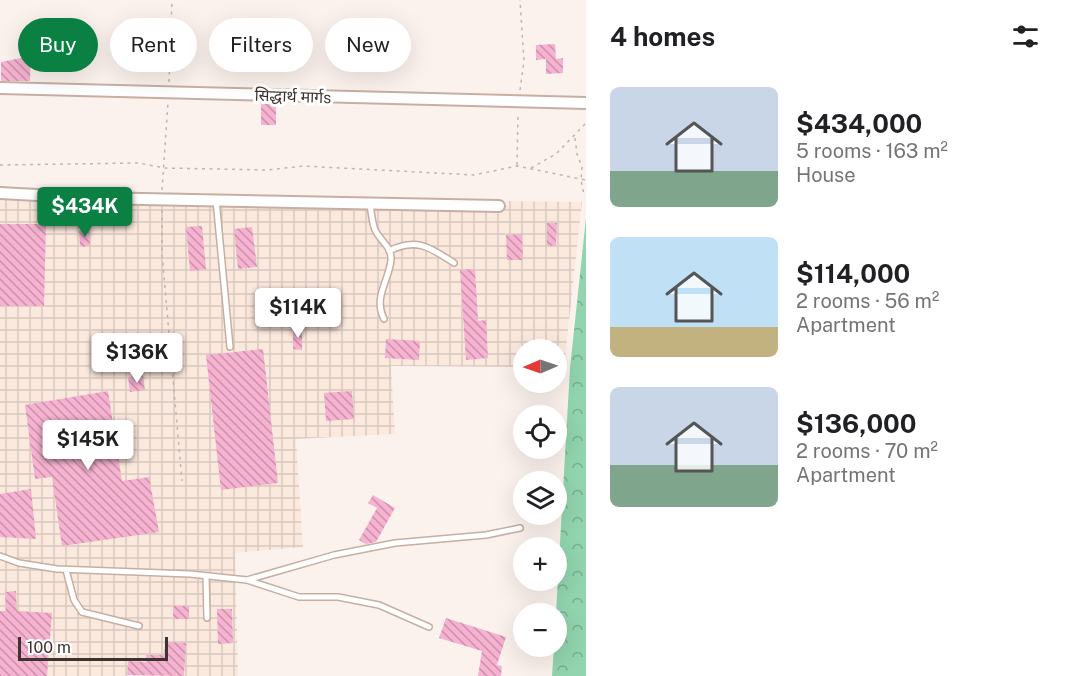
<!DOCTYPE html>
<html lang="en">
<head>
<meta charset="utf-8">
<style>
  body { margin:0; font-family:"Public Sans","Noto Sans Devanagari",sans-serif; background:#f2f2f2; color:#202124; height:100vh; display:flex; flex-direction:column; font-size:22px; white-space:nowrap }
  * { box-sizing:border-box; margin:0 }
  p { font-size:20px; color:#757577 }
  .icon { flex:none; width:33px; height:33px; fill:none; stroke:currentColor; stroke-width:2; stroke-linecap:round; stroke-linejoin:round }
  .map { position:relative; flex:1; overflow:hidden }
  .details { display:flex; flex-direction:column; background:#fff; width:480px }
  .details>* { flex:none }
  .hud { position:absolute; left:18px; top:18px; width:477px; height:54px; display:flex; gap:12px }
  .needle { width:39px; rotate:268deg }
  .tools { position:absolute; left:513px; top:339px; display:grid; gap:12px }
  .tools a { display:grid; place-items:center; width:54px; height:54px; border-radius:50%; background:#fff; box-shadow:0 6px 24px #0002; font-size:30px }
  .scale { position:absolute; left:18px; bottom:15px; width:150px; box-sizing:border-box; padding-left:6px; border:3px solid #3d342f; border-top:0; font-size:16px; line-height:21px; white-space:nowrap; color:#3d342f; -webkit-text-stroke:4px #fff; paint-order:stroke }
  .price { position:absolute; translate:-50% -51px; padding:0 14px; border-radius:6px; background:#fff; color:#222; font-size:20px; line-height:39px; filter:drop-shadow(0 2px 3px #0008) }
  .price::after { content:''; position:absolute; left:50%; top:36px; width:18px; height:14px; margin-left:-9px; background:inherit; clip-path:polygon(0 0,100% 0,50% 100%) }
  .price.selected { background:#0b8043; color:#fff }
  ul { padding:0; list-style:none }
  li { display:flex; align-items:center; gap:18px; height:150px; padding:0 24px }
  li span { display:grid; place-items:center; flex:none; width:168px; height:120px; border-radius:9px; color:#555 }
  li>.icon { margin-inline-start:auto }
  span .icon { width:72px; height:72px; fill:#fffc; stroke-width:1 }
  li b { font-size:26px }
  h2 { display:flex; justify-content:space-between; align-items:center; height:72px; padding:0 24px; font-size:26px }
  .tag { padding:0 21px; border-radius:27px; background:#fff; box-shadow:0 6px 24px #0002; font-size:21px; line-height:54px }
  .tag.selected { background:#0b8043; color:#fff }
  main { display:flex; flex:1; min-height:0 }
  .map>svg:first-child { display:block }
  .industrial { fill:url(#industrial-grid) }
  .forest { fill:url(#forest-crowns) }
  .building { fill:url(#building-back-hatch) }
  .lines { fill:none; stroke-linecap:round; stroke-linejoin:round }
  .service-casing { stroke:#c6afa2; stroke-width:8 }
  .minor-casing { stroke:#c6afa2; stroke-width:14 }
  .path { stroke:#bfb5b0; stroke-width:1.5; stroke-dasharray:3 4.5; stroke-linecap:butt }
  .service { stroke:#fff; stroke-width:5 }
  .minor { stroke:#fff; stroke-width:10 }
  .labels { text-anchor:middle; stroke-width:6; stroke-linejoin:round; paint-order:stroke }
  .street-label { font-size:16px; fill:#3d342f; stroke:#fff }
</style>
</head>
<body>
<main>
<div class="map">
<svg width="586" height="676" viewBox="0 0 586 676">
  <defs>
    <pattern id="industrial-grid" width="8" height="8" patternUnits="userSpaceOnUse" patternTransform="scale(1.5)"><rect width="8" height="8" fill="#fce9de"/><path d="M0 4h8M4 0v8" fill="none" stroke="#d9c8bf"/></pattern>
    <pattern id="forest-crowns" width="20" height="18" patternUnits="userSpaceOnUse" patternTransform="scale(1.5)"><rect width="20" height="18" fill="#91d4ae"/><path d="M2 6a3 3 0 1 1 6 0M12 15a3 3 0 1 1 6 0" fill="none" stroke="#78ad8e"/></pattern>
    <pattern id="building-back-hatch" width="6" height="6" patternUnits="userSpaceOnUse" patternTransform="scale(1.5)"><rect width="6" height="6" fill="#f6b2d0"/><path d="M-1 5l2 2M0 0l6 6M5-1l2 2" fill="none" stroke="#c892a9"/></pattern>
  </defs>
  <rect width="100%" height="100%" fill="#fcf2ed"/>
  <!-- industrial -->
  <path class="industrial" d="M0,195L582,202L564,367H557L556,350H524L523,367L391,366L395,434L296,439L303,547L235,553L238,676H0Z"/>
  <!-- forest -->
  <path class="forest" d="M586,218V676H552L554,647L556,646V613L570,368Z"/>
  <!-- building -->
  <path class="building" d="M555,44L556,59L563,58V73L546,74V59L536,60V45Z
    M31,56L30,81H1V62Z
    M261,103H276V125H261Z
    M547,223H557L556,246H547Z
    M0,224H46L44,306H0Z
    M202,226L206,269L190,271L186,227Z
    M252,227L257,267L238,269L234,229Z
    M89,229L90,246L80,247L79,230Z
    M522,234L523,260H507L506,235Z
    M475,269L478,321L486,320L488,358L466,360L460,270Z
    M293,329H302V350L293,349Z
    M386,339L420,341L419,360L385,358Z
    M263,349L278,483L221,490L206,355Z
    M143,375L145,390L130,392L128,377Z
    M108,391L122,481L149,477L159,532L62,546L52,477L35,479L25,405Z
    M352,391L354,419L326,421L324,393Z
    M31,489L36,539L0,537V494Z
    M373,495L395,508L376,542L366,544L359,540L377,508L368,503Z
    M16,591L17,611L52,613L47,676H0V611H6L5,592Z
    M173,606H189V619H173Z
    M217,609H232L233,643L218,644Z
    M446,618L506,637L497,665L502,666L501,676H478L482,651L439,638Z
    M165,642L186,643L184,676L127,675L128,661L146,662V655H164Z"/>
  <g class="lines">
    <defs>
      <path id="service" d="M92,198L94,220
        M216,200L230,347
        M370,204C371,211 372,220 374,227C377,239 392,245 391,260C389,281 373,297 384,319
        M389,251C417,237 431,248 454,263
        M0,556L19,563L57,569L190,574L247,580L299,597H338L379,605L429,627
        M66,570L74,600L82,612L139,626
        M206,576L207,618
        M247,580L334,555L395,543L486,535L520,528"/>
      <path id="minor" d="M0,88L586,103
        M0,193L92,198L499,206"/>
    </defs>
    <!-- service casing -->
    <use href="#service" class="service-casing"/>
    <!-- minor casing -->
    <use href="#minor" class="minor-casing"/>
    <!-- path -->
    <path class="path" d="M169,82L172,0
      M520,90L524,61L520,0
      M575,138L577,154L582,167L581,180L584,195
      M0,165L138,163L165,168L267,170L303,166L474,175L517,166L586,180
      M517,165L518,113
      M531,168L556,154L586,123
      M162,190L168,102
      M162,210V254L182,481"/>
    <!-- service -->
    <use href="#service" class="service"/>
    <!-- minor -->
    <use href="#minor" class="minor"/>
  </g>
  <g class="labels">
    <!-- street labels -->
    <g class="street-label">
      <text transform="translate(293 96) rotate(2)" y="6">सिद्धार्थ मार्गs</text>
    </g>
  </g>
</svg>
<div class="tools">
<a><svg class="needle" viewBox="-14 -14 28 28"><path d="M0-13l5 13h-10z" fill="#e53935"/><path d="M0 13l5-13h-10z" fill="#757577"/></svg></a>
<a><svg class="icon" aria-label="locate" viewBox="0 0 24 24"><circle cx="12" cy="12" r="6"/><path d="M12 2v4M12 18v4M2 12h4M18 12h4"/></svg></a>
<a><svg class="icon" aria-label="layers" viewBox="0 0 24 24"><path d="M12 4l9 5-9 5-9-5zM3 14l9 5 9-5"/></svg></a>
<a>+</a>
<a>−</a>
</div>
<div class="scale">100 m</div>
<b class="price selected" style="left:85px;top:238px">$434K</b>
<b class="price" style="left:298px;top:339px">$114K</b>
<b class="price" style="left:137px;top:384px">$136K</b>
<b class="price" style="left:88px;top:471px">$145K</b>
<div class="hud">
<a class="tag selected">Buy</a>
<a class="tag">Rent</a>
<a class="tag">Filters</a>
<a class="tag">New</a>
</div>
</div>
<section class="details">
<h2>4 homes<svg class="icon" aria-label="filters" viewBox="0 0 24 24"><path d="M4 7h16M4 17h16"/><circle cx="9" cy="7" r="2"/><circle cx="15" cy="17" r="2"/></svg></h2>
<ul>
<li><span style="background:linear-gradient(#c9d6e8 70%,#7fa58c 0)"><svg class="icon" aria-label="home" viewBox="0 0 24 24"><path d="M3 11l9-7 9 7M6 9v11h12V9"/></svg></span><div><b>$434,000</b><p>5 rooms · 163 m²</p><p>House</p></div></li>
<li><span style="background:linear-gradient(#bfe0f5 75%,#c2b280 0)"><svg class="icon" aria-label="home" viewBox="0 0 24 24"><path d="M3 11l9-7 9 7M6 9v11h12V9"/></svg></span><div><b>$114,000</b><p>2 rooms · 56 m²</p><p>Apartment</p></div></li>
<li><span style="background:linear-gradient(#c9d6e8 65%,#7fa58c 0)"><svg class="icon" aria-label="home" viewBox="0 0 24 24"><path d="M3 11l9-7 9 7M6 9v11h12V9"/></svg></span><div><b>$136,000</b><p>2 rooms · 70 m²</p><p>Apartment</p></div></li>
</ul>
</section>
</main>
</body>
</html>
